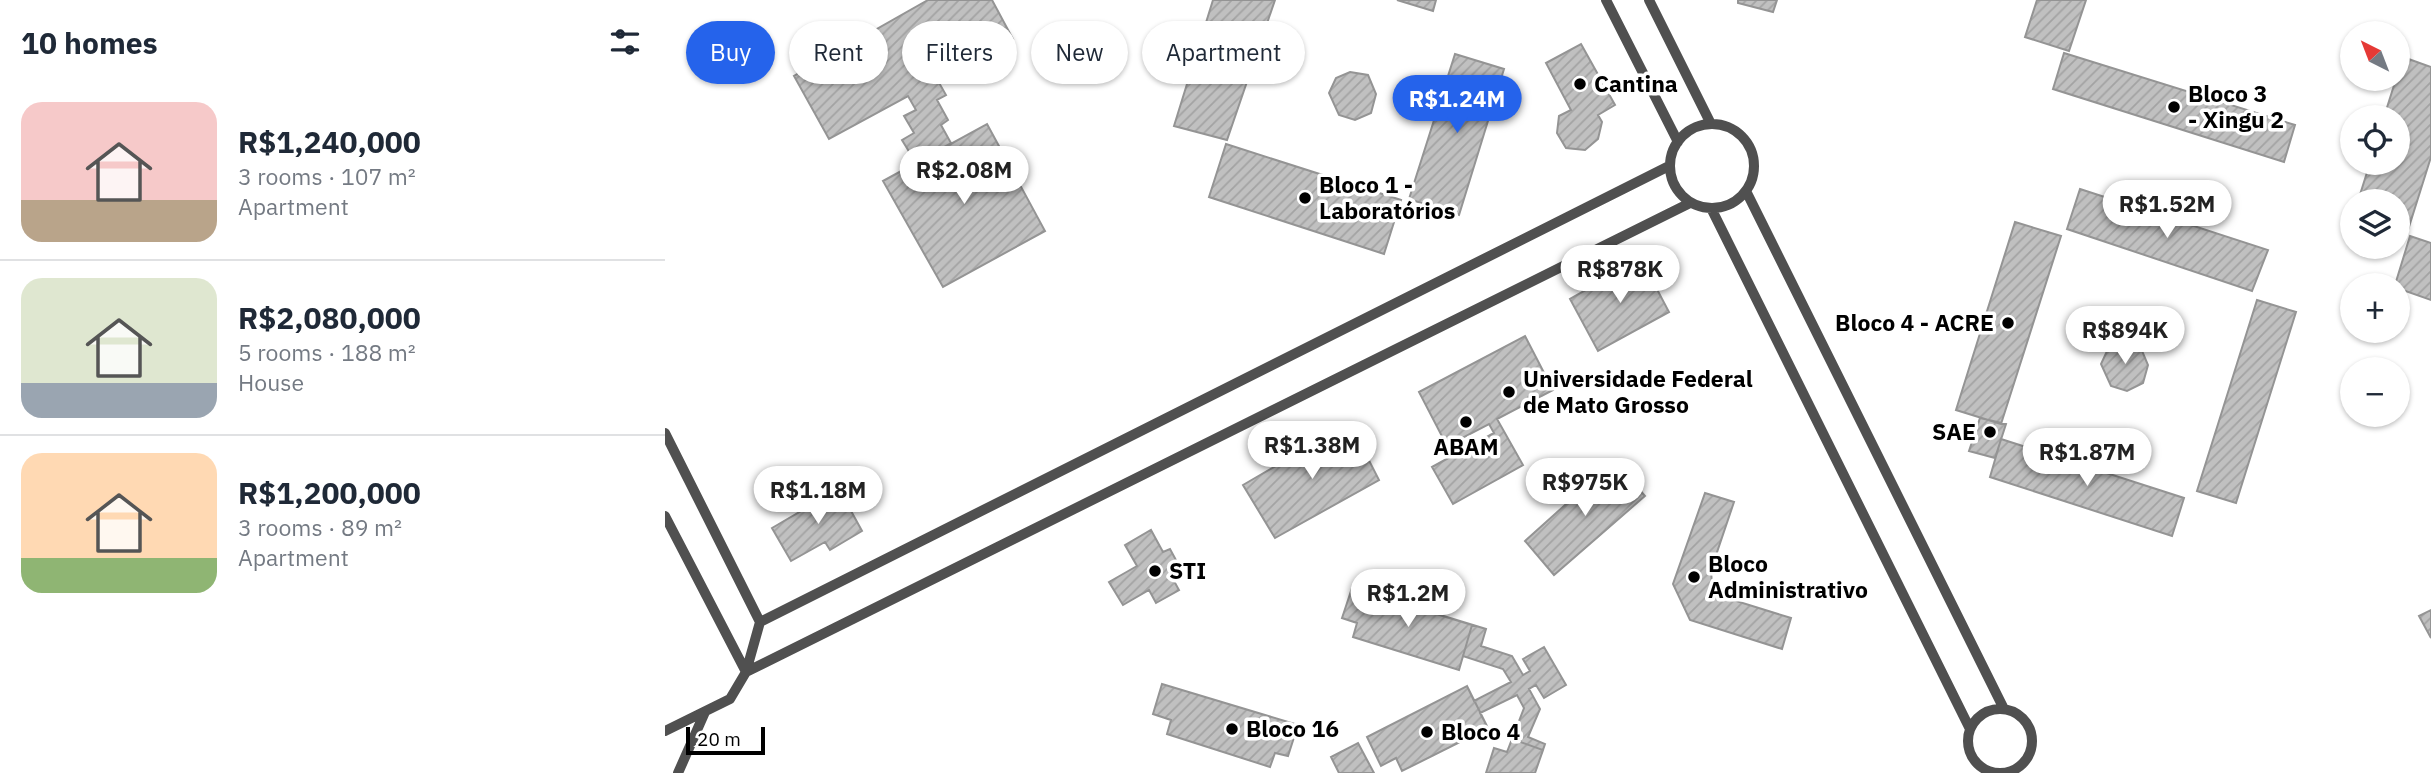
<!DOCTYPE html>
<html lang="en">
<head>
<meta charset="utf-8">
<style>
  body { margin:0; font-family:"IBM Plex Sans",sans-serif; background:#f2f2f3; color:#1f2937; height:100vh; display:flex; flex-direction:column; font-size:26px; white-space:nowrap }
  * { box-sizing:border-box; margin:0 }
  p { font-size:23px; color:#747a83 }
  .icon { flex:none; width:38px; height:38px; fill:none; stroke:currentColor; stroke-width:2; stroke-linecap:round; stroke-linejoin:round }
  .map { position:relative; flex:1; overflow:hidden }
  .side { display:flex; flex-direction:column; background:#fff; width:665px }
  .side>* { flex:none }
  .banner { position:absolute; left:21px; top:21px; width:665px; height:63px; display:flex; gap:14px }
  .needle { width:46px; rotate:318deg }
  .fabs { position:absolute; left:1675px; top:21px; display:grid; gap:14px }
  .fabs a { display:grid; place-items:center; width:70px; height:70px; border-radius:50%; background:#fff; box-shadow:0 2px 5px #0004; font-size:35px }
  .scale { position:absolute; left:21px; bottom:18px; width:79px; box-sizing:border-box; padding-left:7px; border:4px solid #000; border-top:0; font-size:19px; line-height:24px; white-space:nowrap; color:#000; -webkit-text-stroke:5px #fff; paint-order:stroke }
  .price { position:absolute; translate:-50% -60px; padding:0 16px; border-radius:24px; background:#fff; color:#222; font-size:23px; line-height:46px; filter:drop-shadow(0 2px 4px #0008) }
  .price::after { content:''; position:absolute; left:50%; top:42px; width:21px; height:16px; margin-left:-10px; background:inherit; clip-path:polygon(0 0,100% 0,50% 100%) }
  .price.selected { background:#2563eb; color:#fff }
  ul { padding:0; list-style:none }
  li { display:flex; align-items:center; gap:21px; height:175px; padding:0 21px }
  li+li { border-top:2px solid #e0e1e3 }
  li span { display:grid; place-items:center; flex:none; width:196px; height:140px; border-radius:21px; color:#555 }
  li>.icon { margin-inline-start:auto }
  span .icon { width:84px; height:84px; fill:#fffc; stroke-width:1 }
  li b { font-size:30px }
  h2 { display:flex; justify-content:space-between; align-items:center; height:84px; padding:0 21px; font-size:30px }
  .pill { padding:0 24px; border-radius:32px; background:#fff; box-shadow:0 2px 5px #0004; font-size:24px; line-height:63px }
  .pill.selected { background:#2563eb; color:#fff }
  main { display:flex; flex:1; min-height:0 }
  .map>svg:first-child { display:block }
  .building { fill:url(#building-hatch); stroke:#949494; stroke-width:2 }
  .lines { fill:none; stroke-linecap:round; stroke-linejoin:round }
  .service { stroke:#505050; stroke-width:10 }
  .poi-dot { fill:#000; stroke:#fff; stroke-width:2.5 }
  .labels { text-anchor:middle; stroke-width:7; stroke-linejoin:round; paint-order:stroke }
  .poi-label { font-size:23px; font-weight:bold; fill:#000; stroke:#fff; text-anchor:start }
</style>
</head>
<body>
<main>
<section class="side">
<h2>10 homes<svg class="icon" aria-label="filters" viewBox="0 0 24 24"><path d="M4 7h16M4 17h16"/><circle cx="9" cy="7" r="2"/><circle cx="15" cy="17" r="2"/></svg></h2>
<ul>
<li><span style="background:linear-gradient(#f6c9c9 70%,#b9a48a 0)"><svg class="icon" aria-label="home" viewBox="0 0 24 24"><path d="M3 11l9-7 9 7M6 9v11h12V9"/></svg></span><div><b>R$1,240,000</b><p>3 rooms · 107 m²</p><p>Apartment</p></div></li>
<li><span style="background:linear-gradient(#dfe7d0 75%,#9aa5b1 0)"><svg class="icon" aria-label="home" viewBox="0 0 24 24"><path d="M3 11l9-7 9 7M6 9v11h12V9"/></svg></span><div><b>R$2,080,000</b><p>5 rooms · 188 m²</p><p>House</p></div></li>
<li><span style="background:linear-gradient(#ffd9b3 75%,#8fb573 0)"><svg class="icon" aria-label="home" viewBox="0 0 24 24"><path d="M3 11l9-7 9 7M6 9v11h12V9"/></svg></span><div><b>R$1,200,000</b><p>3 rooms · 89 m²</p><p>Apartment</p></div></li>
</ul>
</section>
<div class="map">
<svg width="1766" height="773" viewBox="0 0 1766 773">
  <defs>
    <pattern id="building-hatch" width="6" height="6" patternUnits="userSpaceOnUse" patternTransform="scale(1.75)"><rect width="6" height="6" fill="#c0c0c0"/><path d="M-1 1l2-2M0 6l6-6M5 7l2-2" fill="none" stroke="#a3a3a3"/></pattern>
  </defs>
  <rect width="100%" height="100%" fill="#fff"/>
  <!-- building -->
  <path class="building" d="M263,0H327L348,39L273,81L281,95L272,100L283,120L276,125L286,143L251,163L237,140L249,133L239,116L251,110L243,96L164,139L129,76Z
    M548,0H610L562,140L509,126Z
    M732,0H771L768,11Z
    M1073,0H1112L1108,12L1073,3Z
    M1372,0H1421L1404,51L1360,37Z
    M916,44L950,105L933,115L937,122L933,139L920,150L901,148L892,133L894,116L906,110L881,63Z
    M1399,53L1630,125L1619,162L1388,89Z
    M790,54L839,69L794,215L744,199Z
    M1738,57L1766,67V157L1743,230L1732,227V201H1693L1705,163H1732V117H1719Z
    M685,72L703,75L711,94L706,113L690,120L674,115L664,93L671,78Z
    M322,124L380,231L278,287L218,181Z
    M561,144L736,200L719,254L544,197Z
    M1415,189L1603,250L1587,291L1402,229Z
    M1415,189L1603,250L1587,291L1402,229Z
    M1350,222L1396,236L1336,424L1291,410Z
    M1350,222L1396,236L1336,424L1291,410Z
    M1745,236L1766,243V300L1732,288V285H1730Z
    M976,259L1004,312L933,351L905,299Z
    M1592,300L1631,312L1571,503L1532,491Z
    M1592,300L1631,312L1571,503L1532,491Z
    M860,336L888,390L832,419L858,465L788,504L767,467L829,433L824,424L782,446L754,392Z
    M1457,342L1475,346L1483,365L1478,383L1462,391L1446,386L1436,364L1443,349Z
    M1315,418L1341,424L1330,458L1304,451Z
    M685,423L714,480L610,538L578,485Z
    M1336,439L1519,498L1507,536L1325,477Z
    M1336,439L1519,498L1507,536L1325,477Z
    M949,461L980,496L889,575L860,541Z
    M174,489L197,531L165,550L160,542L126,561L107,528Z
    M1040,493L1069,502L1046,570L1047,585L1055,596L1126,618L1117,649L1025,620L1008,584Z
    M486,530L498,552L505,549L519,575L509,581L514,590L491,603L484,590L458,605L444,582L472,566L460,545Z
    M687,588L821,629L816,646L847,656L858,675L865,671L858,659L879,647L901,685L879,698L871,685L864,689L875,709L863,737L880,744L870,773H821L829,748L842,752L859,708L852,695L815,713L823,728L737,771L731,758L716,766L702,737L802,686L809,701L846,682L838,669L798,656L794,670L688,637L692,623L677,618Z
    M687,588L807,625L794,670L688,637L692,623L677,618Z
    M1766,610V638L1754,616Z
    M497,684L633,725L623,756L610,753L605,767L502,734L506,720L488,714Z
    M802,686L823,728L737,771L731,758L716,766L702,737Z
    M847,739L878,750L870,773H821L829,748L842,752Z
    M693,743L709,773H674L666,757Z"/>
  <g class="lines">
    <!-- service -->
    <path class="service" d="M941,0L1013,142
      M984,0L1046,124
      M1005 166a42 42 0 1 1 84 0a42 42 0 1 1-84 0Z
      M1081,191L1339,709
      M1046,208L1305,729
      M0,433L95,622L1004,166
      M0,516L81,672L1025,203
      M1303 741a32 32 0 1 1 64 0a32 32 0 1 1-64 0Z
      M0,731L65,699L81,672L95,622
      M13,773L40,712"/>
  </g>
  <!-- markers -->
  <g class="poi-dot">
    <circle cx="915" cy="84" r="7"/>
    <circle cx="1509" cy="107" r="7"/>
    <circle cx="640" cy="198" r="7"/>
    <circle cx="1343" cy="323" r="7"/>
    <circle cx="844" cy="392" r="7"/>
    <circle cx="801" cy="422" r="7"/>
    <circle cx="1325" cy="432" r="7"/>
    <circle cx="490" cy="571" r="7"/>
    <circle cx="1029" cy="577" r="7"/>
    <circle cx="567" cy="729" r="7"/>
    <circle cx="762" cy="732" r="7"/>
  </g>
  <g class="labels">
    <!-- poi labels -->
    <g class="poi-label">
      <text x="929" y="92">Cantina</text>
      <text x="1523" y="102">Bloco 3<tspan x="1523" dy="26">- Xingu 2</tspan></text>
      <text x="654" y="193">Bloco 1 -<tspan x="654" dy="26">Laboratórios</tspan></text>
      <text x="1329" y="331" text-anchor="end">Bloco 4 - ACRE</text>
      <text x="858" y="387">Universidade Federal<tspan x="858" dy="26">de Mato Grosso</tspan></text>
      <text x="1311" y="440" text-anchor="end">SAE</text>
      <text x="801" y="455" text-anchor="middle">ABAM</text>
      <text x="1043" y="572">Bloco<tspan x="1043" dy="26">Administrativo</tspan></text>
      <text x="504" y="579">STI</text>
      <text x="581" y="737">Bloco 16</text>
      <text x="776" y="740">Bloco 4</text>
    </g>
  </g>
</svg>
<div class="fabs">
<a><svg class="needle" viewBox="-14 -14 28 28"><path d="M0-13l5 13h-10z" fill="#e53935"/><path d="M0 13l5-13h-10z" fill="#747a83"/></svg></a>
<a><svg class="icon" aria-label="locate" viewBox="0 0 24 24"><circle cx="12" cy="12" r="6"/><path d="M12 2v4M12 18v4M2 12h4M18 12h4"/></svg></a>
<a><svg class="icon" aria-label="layers" viewBox="0 0 24 24"><path d="M12 4l9 5-9 5-9-5zM3 14l9 5 9-5"/></svg></a>
<a>+</a>
<a>−</a>
</div>
<div class="scale">20 m</div>
<b class="price selected" style="left:792px;top:135px">R$1.24M</b>
<b class="price" style="left:299px;top:206px">R$2.08M</b>
<b class="price" style="left:1502px;top:240px">R$1.52M</b>
<b class="price" style="left:955px;top:305px">R$878K</b>
<b class="price" style="left:1460px;top:366px">R$894K</b>
<b class="price" style="left:647px;top:481px">R$1.38M</b>
<b class="price" style="left:1422px;top:488px">R$1.87M</b>
<b class="price" style="left:920px;top:518px">R$975K</b>
<b class="price" style="left:153px;top:526px">R$1.18M</b>
<b class="price" style="left:743px;top:629px">R$1.2M</b>
<div class="banner">
<a class="pill selected">Buy</a>
<a class="pill">Rent</a>
<a class="pill">Filters</a>
<a class="pill">New</a>
<a class="pill">Apartment</a>
</div>
</div>
</main>
</body>
</html>
